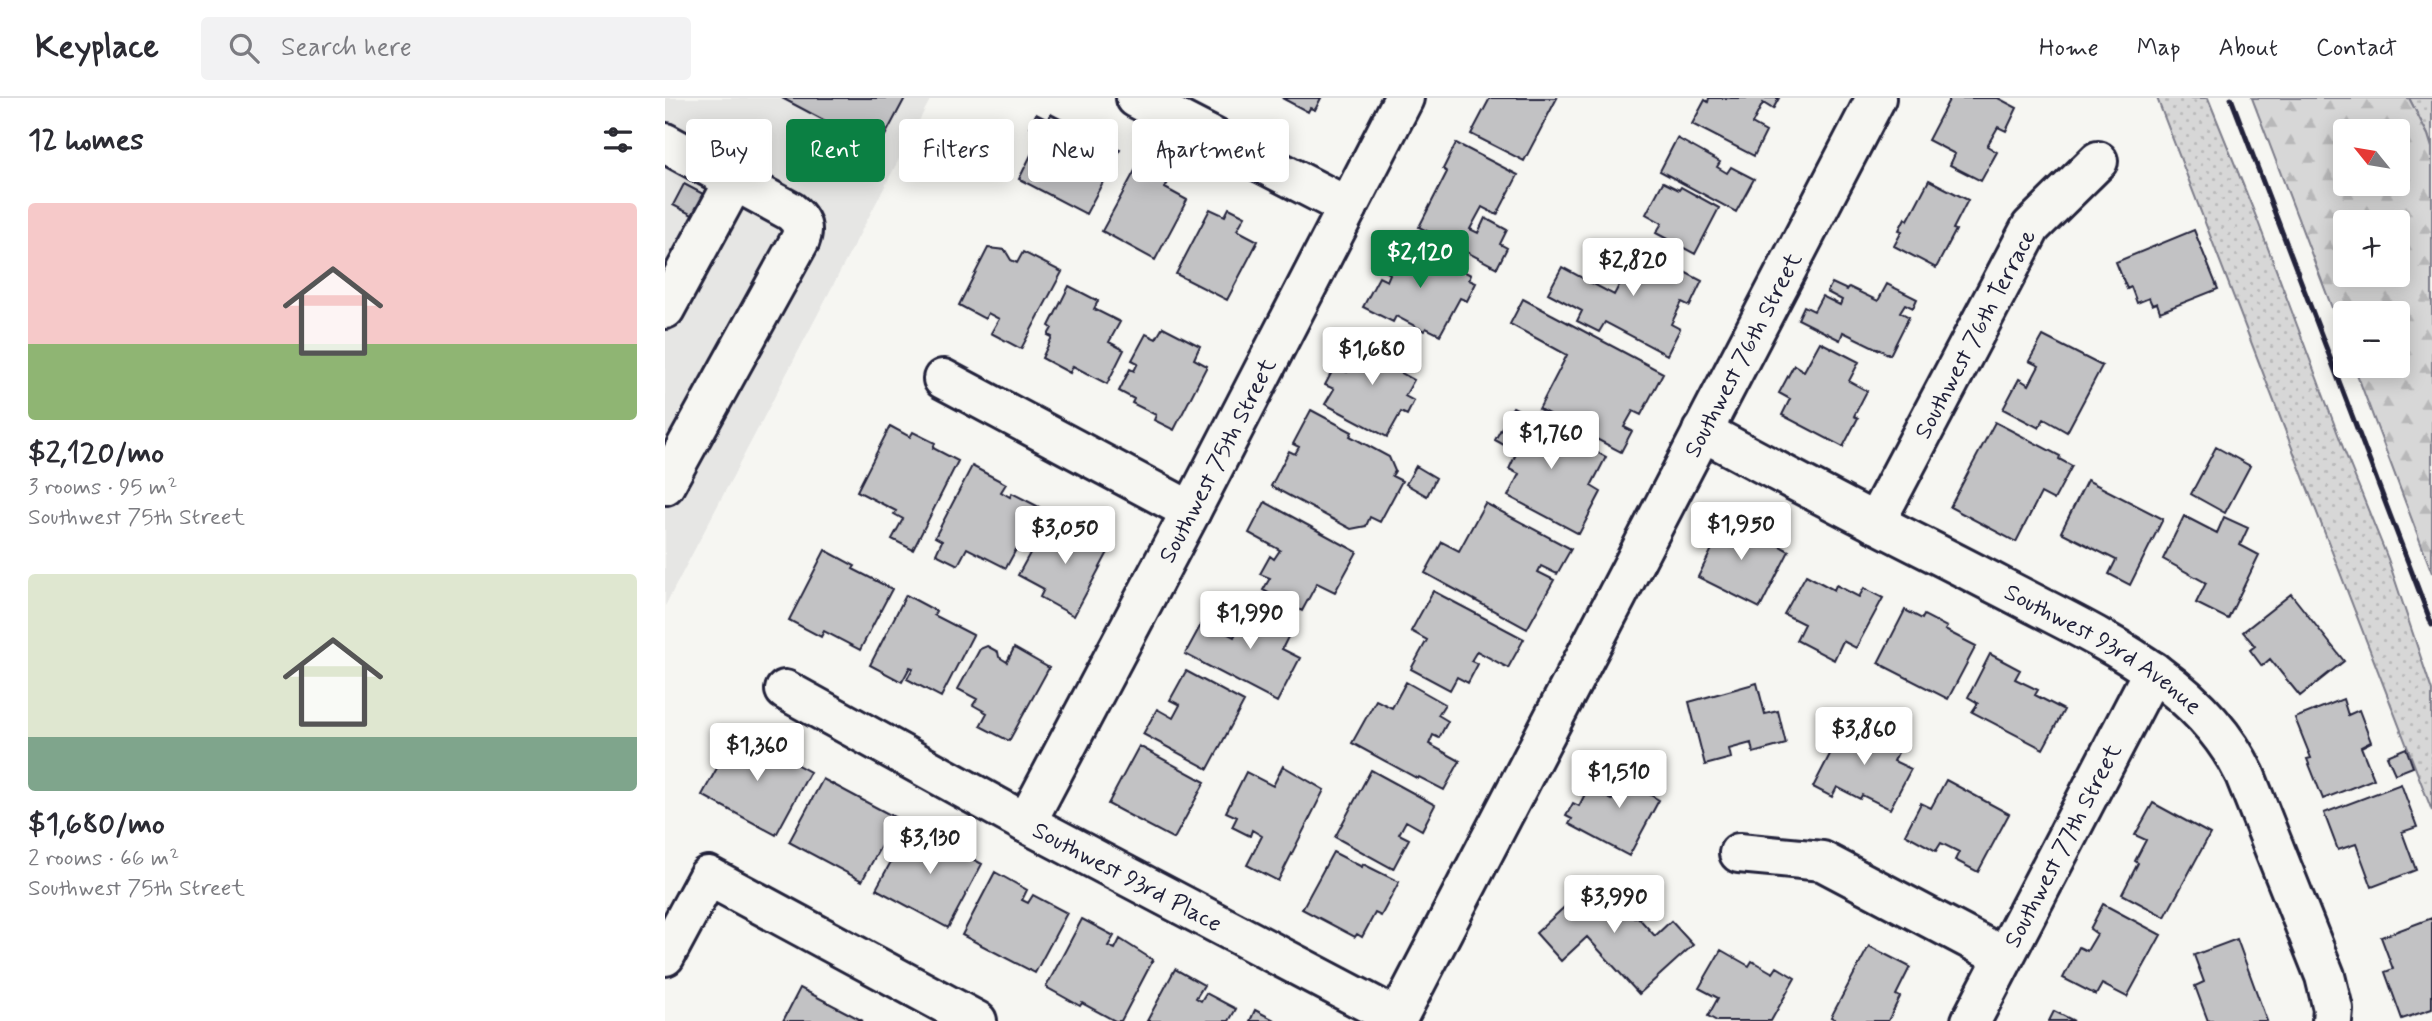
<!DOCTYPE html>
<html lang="en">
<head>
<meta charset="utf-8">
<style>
  body { margin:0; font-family:Mynerve,sans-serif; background:#f2f2f3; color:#2b2b33; height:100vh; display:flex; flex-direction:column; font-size:26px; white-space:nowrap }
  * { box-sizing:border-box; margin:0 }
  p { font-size:23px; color:#7c7c81 }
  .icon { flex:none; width:38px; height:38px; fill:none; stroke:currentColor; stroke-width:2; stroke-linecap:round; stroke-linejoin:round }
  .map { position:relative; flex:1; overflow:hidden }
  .panel { display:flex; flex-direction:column; background:#fff; width:665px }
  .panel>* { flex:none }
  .guide { position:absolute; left:21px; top:21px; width:665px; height:63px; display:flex; gap:14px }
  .needle { width:46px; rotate:300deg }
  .fabs { position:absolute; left:1668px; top:21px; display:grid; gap:14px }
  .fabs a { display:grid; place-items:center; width:77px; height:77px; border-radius:7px; background:#fff; box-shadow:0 4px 18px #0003; font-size:35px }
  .price { position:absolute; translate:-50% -60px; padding:0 16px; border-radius:7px; background:#fff; color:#222; font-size:23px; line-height:46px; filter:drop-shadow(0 2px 4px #0008) }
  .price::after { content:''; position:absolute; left:50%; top:42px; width:21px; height:16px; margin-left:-10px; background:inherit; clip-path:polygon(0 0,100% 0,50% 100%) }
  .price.active { background:#0b8043; color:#fff }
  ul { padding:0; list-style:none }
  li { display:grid; align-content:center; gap:14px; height:371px; padding:0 28px }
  li span { display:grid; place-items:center; height:217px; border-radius:7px; color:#555 }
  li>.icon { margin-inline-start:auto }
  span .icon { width:126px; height:126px; fill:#fffc; stroke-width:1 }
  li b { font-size:30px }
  h2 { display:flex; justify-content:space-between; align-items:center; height:84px; padding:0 28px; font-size:30px }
  .tag { padding:0 24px; border-radius:7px; background:#fff; box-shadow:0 4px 18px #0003; font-size:24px; line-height:63px }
  .tag.active { background:#0b8043; color:#fff }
  header { display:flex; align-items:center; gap:42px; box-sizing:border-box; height:98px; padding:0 35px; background:#fff; border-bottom:2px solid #e1e1e2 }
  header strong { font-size:33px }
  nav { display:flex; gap:38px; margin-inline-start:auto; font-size:24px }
  .search { width:490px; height:63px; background:#f2f2f3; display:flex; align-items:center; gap:18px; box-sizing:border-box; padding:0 24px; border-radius:7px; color:#7c7c81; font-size:26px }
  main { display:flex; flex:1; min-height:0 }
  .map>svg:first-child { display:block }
  .built { fill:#e6e6e4 }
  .grass { fill:url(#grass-dots); stroke:#7c7c89; stroke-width:2 }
  .forest { fill:url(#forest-firs); stroke:#7c7c89; stroke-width:2; fill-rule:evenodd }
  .building { fill:#c2c2c4; stroke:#22223b; stroke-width:2 }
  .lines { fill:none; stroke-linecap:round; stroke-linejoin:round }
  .minor-casing { stroke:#22223b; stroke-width:44 }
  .minor { stroke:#f6f6f2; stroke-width:38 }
  .rail { stroke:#22223b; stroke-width:5 }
  .labels { text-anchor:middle; stroke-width:6; stroke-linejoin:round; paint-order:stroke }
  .street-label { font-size:24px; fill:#22223b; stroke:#f6f6f2 }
</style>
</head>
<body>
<header>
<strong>Keyplace</strong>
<div class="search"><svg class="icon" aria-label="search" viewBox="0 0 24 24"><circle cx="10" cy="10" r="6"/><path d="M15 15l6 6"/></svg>Search here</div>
<nav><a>Home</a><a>Map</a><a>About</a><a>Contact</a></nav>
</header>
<main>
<section class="panel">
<h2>12 homes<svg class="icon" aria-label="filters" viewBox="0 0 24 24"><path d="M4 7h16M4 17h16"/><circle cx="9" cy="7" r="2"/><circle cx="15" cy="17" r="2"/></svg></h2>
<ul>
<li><span style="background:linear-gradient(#f6c9c9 65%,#8fb573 0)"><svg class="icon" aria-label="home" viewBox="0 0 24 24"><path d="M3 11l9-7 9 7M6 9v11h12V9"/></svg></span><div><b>$2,120/mo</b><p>3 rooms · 95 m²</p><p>Southwest 75th Street</p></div></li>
<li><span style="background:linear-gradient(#dfe7d0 75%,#7fa58c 0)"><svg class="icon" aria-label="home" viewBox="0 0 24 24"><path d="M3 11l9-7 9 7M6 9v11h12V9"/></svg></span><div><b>$1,680/mo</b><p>2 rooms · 66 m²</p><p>Southwest 75th Street</p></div></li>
</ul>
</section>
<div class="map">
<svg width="1767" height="923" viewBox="0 0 1767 923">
  <defs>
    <pattern id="grass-dots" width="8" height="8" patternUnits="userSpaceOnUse" patternTransform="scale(1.75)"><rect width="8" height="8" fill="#d7d7d7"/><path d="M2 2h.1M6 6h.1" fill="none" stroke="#b8b8b9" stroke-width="1.8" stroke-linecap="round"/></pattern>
    <pattern id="forest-firs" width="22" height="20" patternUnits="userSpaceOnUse" patternTransform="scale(1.75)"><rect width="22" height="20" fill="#d7d7d7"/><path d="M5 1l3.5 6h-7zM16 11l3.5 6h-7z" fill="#b8b8b9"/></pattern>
  </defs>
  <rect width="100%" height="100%" fill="#f6f6f2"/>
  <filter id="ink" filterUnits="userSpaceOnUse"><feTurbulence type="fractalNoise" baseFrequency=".0143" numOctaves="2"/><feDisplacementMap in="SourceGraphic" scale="14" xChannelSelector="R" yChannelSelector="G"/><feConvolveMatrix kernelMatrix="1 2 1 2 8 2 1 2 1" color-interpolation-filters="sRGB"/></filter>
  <g filter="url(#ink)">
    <!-- built -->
    <path class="built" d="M0,0H266L0,508Z"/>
    <!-- grass -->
    <path class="grass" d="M1492,0H1543L1592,121L1679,352L1723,461L1767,593V713Z
      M1744,0H1767V50L1763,37Z"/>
    <!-- forest -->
    <path class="forest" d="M1587,0H1744L1763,37L1767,50V475L1689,268H1732V215H1680V244ZM1680,33H1732V86H1680ZM1680,124H1732V177H1680Z"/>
    <!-- building -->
    <path class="building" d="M117,0H240L213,51Z
      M617,0H656L650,12L645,10L643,14Z
      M825,0H892L859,63L806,36Z
      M1044,0H1114L1108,11L1098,5L1087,26L1101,34L1089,58L1027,26L1040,2L1043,4Z
      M1285,0H1333L1352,10L1341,33L1333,29L1322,48L1332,54L1316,83L1285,67L1290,56L1263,42Z
      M371,16L383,22L386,16L455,52L421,116L354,81L377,35L365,28Z
      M1012,40L1055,64L1052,69L1062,75L1066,69L1089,81L1071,114L995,73Z
      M791,45L853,77L832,117L817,109L805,131L813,135L820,120L842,132L835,146L842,150L832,170L754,129L782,74L778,71Z
      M473,67L489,75L493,67L508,75L500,90L522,102L490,162L437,133Z
      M1264,82L1303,102L1288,131L1291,132L1271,170L1229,148L1237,133L1234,132L1240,120L1243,122Z
      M998,84L1014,92L1016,89L1054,110L1030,156L991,135L997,125L981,116Z
      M19,86L40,97L29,118L8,107Z
      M564,110L580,118L572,132L593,143L562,202L511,176L545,111L560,118Z
      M1529,132L1553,191L1495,214L1492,205L1487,207L1484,200L1472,205L1466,189L1462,191L1451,164Z
      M961,144L1037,183L1025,208L1017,204L1006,226L1015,231L1002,257L940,224L934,234L912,223L917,213L883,195L897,169L949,197L960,176L948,170Z
      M745,145L806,177L804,182L811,185L802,203L795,200L775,237L761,230L759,233L731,218L728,224L698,209L714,179L722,183L725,176L720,173L727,159L735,163Z
      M323,150L340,152L346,162L352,165L358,154L397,174L356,251L326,235L334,221L323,215L320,221L294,207Z
      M1167,185L1182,192L1184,189L1213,203L1222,186L1252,201L1248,210L1240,206L1235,214L1244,219L1225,257L1178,234L1175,242L1133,221L1139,208L1149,213L1157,198L1175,207L1177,202L1162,194Z
      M404,188L433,203L429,211L455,224L444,244L459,252L442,286L408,268L405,275L377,260L387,239L383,237L387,230L384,228Z
      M858,201L998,275L976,317L968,313L959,329L967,333L956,354L874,311L902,257L845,226Z
      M498,229L535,248L529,261L542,268L509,332L489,322L491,317L467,305L469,301L454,293L465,271L469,273L473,265L467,262L481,236L491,241Z
      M1378,238L1437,268L1402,334L1379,321L1374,330L1338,311L1354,281L1364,287L1374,268L1364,263Z
      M711,241L741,258L733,273L749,282L740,298L749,303L742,317L736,314L722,339L660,306L669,291L660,287L670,268L682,274L689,262L680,257L688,242L706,252Z
      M1155,244L1194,264L1184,283L1202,293L1189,318L1193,320L1178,349L1117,317L1125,301L1114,295L1129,267L1139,273Z
      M848,309L941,359L926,388L936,394L914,436L843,398L854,376L844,371L852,354L830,342Z
      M646,312L687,334L685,338L724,359L730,373L727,378L737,383L715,424L705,419L701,428L686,431L606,388L624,353L630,356L634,349L628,346Z
      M1330,324L1395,358L1394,361L1407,368L1389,402L1376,395L1351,444L1285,409Z
      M225,328L245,339L248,334L270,345L268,350L293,363L248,452L227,441L238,421L229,416L231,413L192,393Z
      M1551,349L1585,368L1560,415L1526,396Z
      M307,368L341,386L336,394L345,399L347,395L374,409L341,470L302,450L293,467L271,456L277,443L270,439Z
      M751,368L771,380L762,398L741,386Z
      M1422,382L1498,421L1465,487L1444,476L1451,462L1396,434Z
      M600,404L692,454L670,494L652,485L637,513L598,492L605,480L595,476L605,458L609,461L615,452L584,435Z
      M820,405L906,451L892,476L876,468L873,474L889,482L862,531L760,475L777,444L794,453Z
      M1052,415L1082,430L1078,439L1098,449L1102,441L1124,453L1095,510L1033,479L1047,451L1037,446Z
      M1519,418L1552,435L1559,419L1583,430L1575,447L1594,457L1563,521L1531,505L1541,485L1498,461Z
      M382,424L403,435L401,438L412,444L420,430L448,445L409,518L375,499L379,491L353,477Z
      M160,452L190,468L188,471L227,491L195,552L159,533L156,539L124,522Z
      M1141,477L1169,492L1171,487L1194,499L1199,490L1218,500L1191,550L1178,543L1169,562L1131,542L1139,526L1119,516Z
      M768,493L859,541L843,570L812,553L806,563L813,566L803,585L792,579L785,592L746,571L762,542L746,533Z
      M1626,496L1679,563L1635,598L1605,561L1597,568L1585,552L1590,548L1578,534Z
      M241,497L271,513L269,517L308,537L276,599L242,581L248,570L245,569L237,584L205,567Z
      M593,505L630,525L617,551L635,560L612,604L520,556L538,523L569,539L573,531L568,529L578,511L587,516Z
      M1240,512L1257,521L1259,517L1282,529L1280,532L1311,548L1283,601L1213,565Z
      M322,548L333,554L334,559L342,564L349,550L384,570L344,643L315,628L322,615L308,607L312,601L293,591L315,551Z
      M1325,556L1355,572L1350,581L1373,592L1370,597L1399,612L1378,651L1307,614L1313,605L1303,599Z
      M521,573L579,604L543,671L478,636L492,611L508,620L515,607L505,602Z
      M741,584L780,606L773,617L783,623L774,640L768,637L764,646L795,663L779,692L754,679L753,681L687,645L711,602L727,610Z
      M1092,585L1100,616L1113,613L1121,646L1088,655L1086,645L1064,651L1066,660L1040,667L1024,604Z
      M1678,601L1683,617L1694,612L1706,644L1696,649L1709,681L1658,701L1642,661L1646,660L1630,620Z
      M1190,624L1236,648L1229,663L1246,671L1225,711L1197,697L1195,701L1172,689L1167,699L1148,689L1176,635L1182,639Z
      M72,634L107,653L102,661L106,664L114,650L130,659L127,664L145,674L111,737L37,697Z
      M474,648L540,684L509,741L443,706Z
      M1741,650L1748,669L1730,676L1722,658Z
      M969,661L995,675L984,696L994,702L964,758L904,726L907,721L901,718L908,705L914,708L923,690L947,702Z
      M618,668L659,692L613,783L582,767L597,738L587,732L585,738L567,729L572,719L561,714L581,674L608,688Z
      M706,672L770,707L757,732L741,723L734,736L744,741L728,771L670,739Z
      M158,681L231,720L197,783L124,744Z
      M1281,682L1344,716L1313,774L1290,762L1294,754L1276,745L1271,753L1240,736L1256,705L1266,710Z
      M1736,686L1752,729L1737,734L1751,772L1707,789L1691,746L1673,752L1659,715Z
      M1488,705L1545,736L1500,819L1457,796L1473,765L1470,763L1481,742L1470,737Z
      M246,727L266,738L269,732L292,745L289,751L317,766L283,830L211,791Z
      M668,754L697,769L698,766L734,784L716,818L710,815L697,839L692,836L690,839L637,811Z
      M330,774L362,792L357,802L363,805L368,797L402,815L370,875L297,837Z
      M932,779L969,820L972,818L990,838L1006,823L1028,847L974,896L922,839L896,863L871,835L906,803L902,800L924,780L927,783Z
      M1438,806L1496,837L1462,899L1437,886L1431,897L1398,880L1414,849L1422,853L1432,836L1425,831Z
      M1767,820V911L1737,921L1720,874L1728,871L1716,839Z
      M417,821L449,838L443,848L450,851L455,841L488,862L456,923H450L417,905L415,908L381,889Z
      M1572,841L1602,923H1543L1530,888L1539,884L1529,857Z
      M1204,848L1245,869L1231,897L1235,899L1223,923H1173L1166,919Z
      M1056,852L1084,868L1087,863L1108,875L1112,869L1130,880L1106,923H1052L1043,918L1053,900L1034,890Z
      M510,871L539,887L531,900L536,903L541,895L571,911L564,923H482Z
      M135,890L198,923H118Z
      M590,912L611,923H585Z
      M1389,913L1409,923H1384Z"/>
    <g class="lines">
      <defs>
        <g id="minor">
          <path d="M471,0L683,109"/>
          <path d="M0,45L125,113C135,121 140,129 135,142L0,387"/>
          <path d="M0,211L70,82"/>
          <path d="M278,281L526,413"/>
          <path id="s1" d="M1037,333C1111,373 1186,413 1262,451C1300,470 1338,490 1375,509C1454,549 1541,594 1580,677L1660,878L1668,911L1667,923"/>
          <path id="s2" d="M1210,425L1366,129L1433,63"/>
          <path id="s3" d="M120,592L361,725L732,920"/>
          <path id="s4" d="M361,725L526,413L739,0"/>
          <path d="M1074,755L1157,763L1339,859"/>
          <path d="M0,858L43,778L312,923"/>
          <path id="s5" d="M731,923L1211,0"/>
          <path id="s6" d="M1306,923L1488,573"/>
        </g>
      </defs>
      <!-- minor casing -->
      <use href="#minor" class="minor-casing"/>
      <!-- minor -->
      <use href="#minor" class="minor"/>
      <!-- rail -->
      <path class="rail" d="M1566,0L1767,527"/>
    </g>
  </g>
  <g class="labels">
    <!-- street labels -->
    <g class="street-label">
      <text dy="8" stroke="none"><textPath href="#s2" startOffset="214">Southwest 76th Terrace</textPath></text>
      <text dy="8" stroke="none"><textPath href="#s5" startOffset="751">Southwest 76th Street</textPath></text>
      <text dy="8" stroke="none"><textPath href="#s4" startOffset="410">Southwest 75th Street</textPath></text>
      <text dy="8" stroke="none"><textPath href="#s1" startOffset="457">Southwest 93rd Avenue</textPath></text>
      <text dy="8" stroke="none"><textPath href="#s6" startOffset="198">Southwest 77th Street</textPath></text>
      <text dy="8" stroke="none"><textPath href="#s3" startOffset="390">Southwest 93rd Place</textPath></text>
    </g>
  </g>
</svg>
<div class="fabs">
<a><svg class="needle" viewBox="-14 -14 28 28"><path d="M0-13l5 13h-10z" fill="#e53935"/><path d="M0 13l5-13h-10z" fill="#7c7c81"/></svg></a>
<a>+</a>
<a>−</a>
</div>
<b class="price active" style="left:755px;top:192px">$2,120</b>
<b class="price" style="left:968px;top:200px">$2,820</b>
<b class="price" style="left:707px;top:289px">$1,680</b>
<b class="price" style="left:886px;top:373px">$1,760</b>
<b class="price" style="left:1076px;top:464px">$1,950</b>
<b class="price" style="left:400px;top:468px">$3,050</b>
<b class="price" style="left:585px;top:553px">$1,990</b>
<b class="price" style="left:1199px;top:669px">$3,860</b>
<b class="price" style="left:92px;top:685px">$1,360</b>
<b class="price" style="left:954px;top:712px">$1,510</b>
<b class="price" style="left:265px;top:778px">$3,130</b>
<b class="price" style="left:949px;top:837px">$3,990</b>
<div class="guide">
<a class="tag">Buy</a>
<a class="tag active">Rent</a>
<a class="tag">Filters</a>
<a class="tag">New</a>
<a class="tag">Apartment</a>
</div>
</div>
</main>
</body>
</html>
